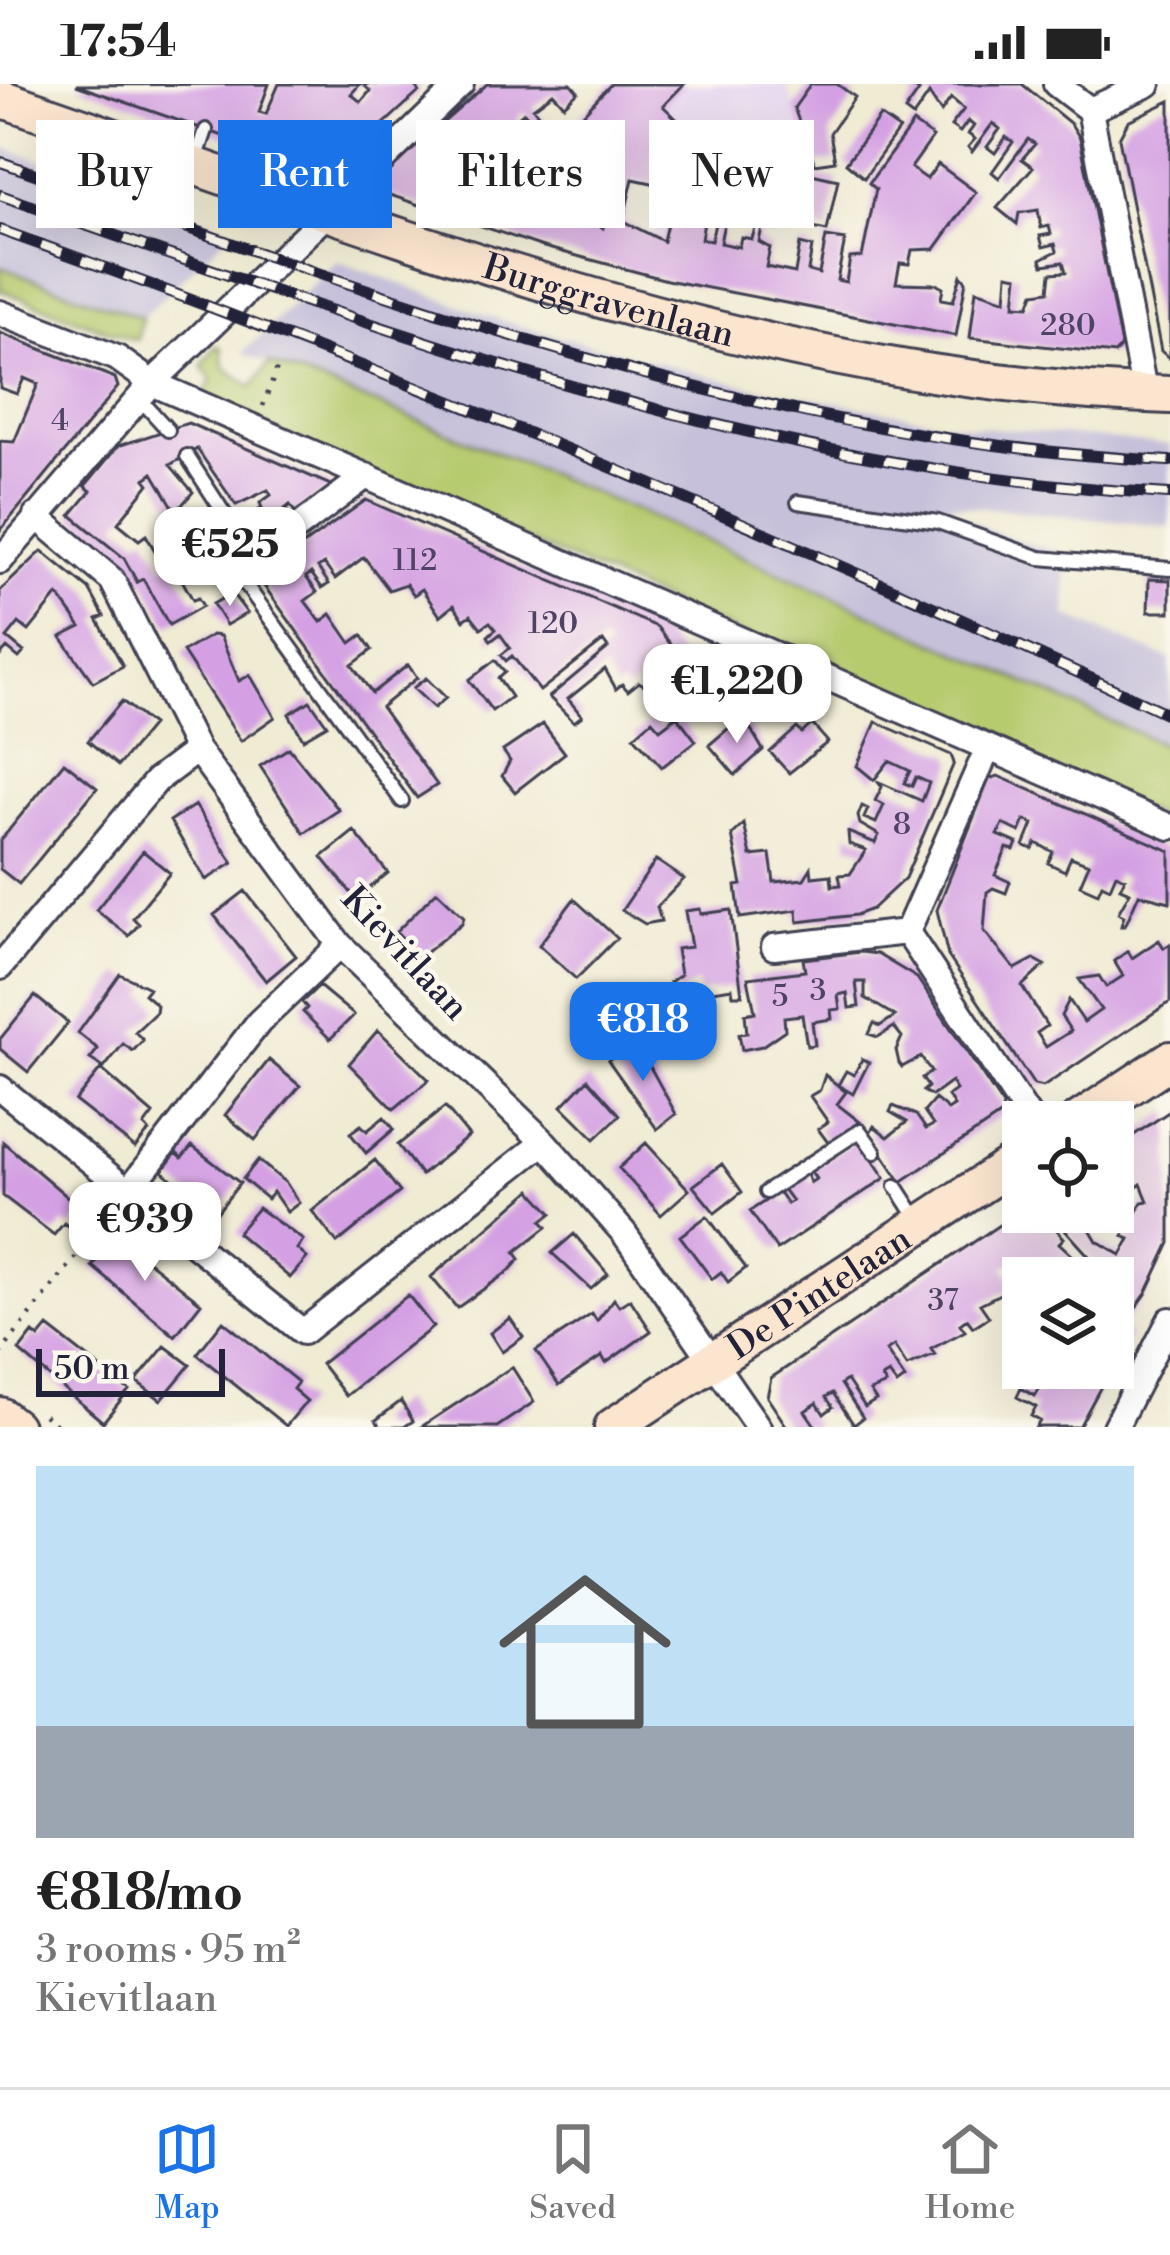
<!DOCTYPE html>
<html lang="en">
<head>
<meta charset="utf-8">
<style>
  body { margin:0; font-family:"Libre Bodoni",serif; background:#f2f2f2; color:#222; height:100vh; display:flex; flex-direction:column; font-size:45px; white-space:nowrap }
  * { box-sizing:border-box; margin:0 }
  p { font-size:39px; color:#767676 }
  .icon { flex:none; width:66px; height:66px; fill:none; stroke:currentColor; stroke-width:2; stroke-linecap:round; stroke-linejoin:round }
  .map { position:relative; height:1343px; overflow:hidden }
  .drawer { display:flex; flex-direction:column; background:#fff; flex:1 }
  .drawer>* { flex:none }
  .hud { position:absolute; left:36px; top:36px; width:1098px; height:108px; display:flex; gap:24px }
  .fabs { position:absolute; left:1002px; top:1017px; display:grid; gap:24px }
  .fabs a { display:grid; place-items:center; width:132px; height:132px; border-radius:0px; background:#fff; box-shadow:0 12px 48px #0002; font-size:60px }
  .scale { position:absolute; left:36px; bottom:30px; width:189px; box-sizing:border-box; padding-left:12px; border:6px solid #22223b; border-top:0; font-size:33px; line-height:42px; white-space:nowrap; color:#22223b; -webkit-text-stroke:9px #fbf7ec; paint-order:stroke }
  .price { position:absolute; translate:-50% -102px; padding:0 27px; border-radius:24px; background:#fff; color:#222; font-size:39px; line-height:78px; filter:drop-shadow(0 3px 6px #0008) }
  .price::after { content:''; position:absolute; left:50%; top:72px; width:36px; height:27px; margin-left:-18px; background:inherit; clip-path:polygon(0 0,100% 0,50% 100%) }
  .price.on { background:#1a73e8; color:#fff }
  ul { padding:0; list-style:none }
  li { display:grid; align-content:center; gap:24px; height:636px; padding:0 36px }
  li+li { border-top:3px solid #e0e0e0 }
  li span { display:grid; place-items:center; height:372px; border-radius:0px; color:#555 }
  li>.icon { margin-inline-start:auto }
  span .icon { width:216px; height:216px; fill:#fffc; stroke-width:1 }
  li b { font-size:51px }
  .chip { padding:0 42px; border-radius:0px; background:#fff; box-shadow:0 12px 48px #0002; font-size:42px; line-height:108px }
  .chip.on { background:#1a73e8; color:#fff }
  .status { display:flex; justify-content:space-between; align-items:center; height:84px; padding:0 60px; background:#fff; direction:ltr }
  .status svg { height:33px; fill:currentColor }
  .dock { display:flex; justify-content:space-around; align-items:center; height:168px; border-top:3px solid #e0e0e0; background:#fff; font-size:33px; color:#767676 }
  .dock a { display:grid; justify-items:center; gap:6px }
  .dock .on { color:#1a73e8 }
  .map>svg:first-child { display:block }
  .built { fill:#e4d3f2 }
  .industrial { fill:#c6c0da }
  .green { fill:#b6ca6e; stroke:#6c7654; stroke-width:3 }
  .building { fill:#d4a0e3; fill-rule:evenodd }
  .lines { fill:none; stroke-linecap:round; stroke-linejoin:round }
  .lane-casing { stroke:#414052; stroke-width:18 }
  .street-casing { stroke:#414052; stroke-width:30 }
  .secondary-casing { stroke:#414052; stroke-width:42 }
  .path { stroke:#414052; stroke-width:4.5; stroke-dasharray:3 9; stroke-linecap:butt }
  .lane { stroke:#fff; stroke-width:12 }
  .street { stroke:#fff; stroke-width:24 }
  .secondary { stroke:#fbe5cf; stroke-width:36 }
  .rail-casing { stroke:#22223b; stroke-width:12 }
  .rail { stroke:#fbf7ec; stroke-width:8; stroke-dasharray:22; stroke-linecap:butt }
  .labels { text-anchor:middle; stroke-width:9; stroke-linejoin:round; paint-order:stroke }
  .number-label { font-size:30px; fill:#4e4265 }
  .street-label { font-size:36px; fill:#22223b; stroke:#fbf7ec }
</style>
</head>
<body>
<div class="status"><b>17:54</b><svg viewBox="0 0 49 12"><path d="M0 12V9h3v3zM5 12V6h3v6zM10 12V3h3v9zM15 12V0h3v12zM26 1h20v11H26zM47 4h2v5h-2z"/></svg></div>
<div class="map">
<svg width="1170" height="1343" viewBox="0 0 1170 1343">
  <rect width="100%" height="100%" fill="#fbf7ec"/>
  <filter id="ink" filterUnits="userSpaceOnUse"><feTurbulence type="fractalNoise" baseFrequency=".00833" numOctaves="2"/><feDisplacementMap in="SourceGraphic" scale="24" xChannelSelector="R" yChannelSelector="G"/><feConvolveMatrix kernelMatrix="1 2 1 2 8 2 1 2 1" color-interpolation-filters="sRGB"/></filter>
  <filter id="wash" filterUnits="userSpaceOnUse"><feTurbulence type="fractalNoise" baseFrequency=".004" numOctaves="4" result="noise"/><feDisplacementMap in="SourceGraphic" scale="48" xChannelSelector="R" yChannelSelector="G"/><feGaussianBlur stdDeviation="2.7" result="paint"/><feColorMatrix in="noise" values="0 0 0 0 0 0 0 0 0 0 0 0 0 0 0 0 0 1.4 0 .05"/><feComposite in="paint" operator="in"/></filter>
  <g filter="url(#wash)">
    <rect width="100%" height="100%" fill="#f0ebd3"/>
    <!-- built -->
    <path class="built" d="M611,0H786L815,80L764,134L685,113L667,196L645,191L662,106L581,83L555,60Z"/>
    <!-- industrial -->
    <path class="industrial" d="M0,62L232,146L142,234L0,183Z
      M337,177L503,237L742,301L961,341L1170,361V443L951,420L947,426L1006,453L1066,470V532L1170,575V664L532,384L243,269Z"/>
    <!-- green -->
    <path class="green" d="M0,183L142,234L137,256L122,252L0,206Z
      M216,262L222,264L224,283L252,303L269,279C574,393 872,530 1170,664V737L202,315L212,296L202,282Z"/>
    <g id="blocks">
      <!-- building -->
      <path class="building" d="M269,0L259,28L266,30L279,0H360L351,10L361,18L370,7L363,0H415L419,8L333,86L324,87L76,1Z
        M487,0H571L578,8L564,21L553,9L533,24L544,37L538,43L524,28L517,34L533,51L542,47L538,63L515,58L522,55L506,38L497,46L510,60L499,64L484,47L479,52L491,67L481,71L462,49L449,61V82L460,85L469,74L466,89L476,91L478,82L487,83L485,93L496,96L498,86L531,97L538,109L551,112H560L562,102L575,105L581,83L555,60L611,0H684L663,22L696,54L689,87L739,97L734,121L685,110L679,139L704,138L701,155L711,157L719,122L727,124L720,159L739,163L741,153L752,155L758,133L764,134L807,89L838,96L827,147L764,134L759,158L770,164L766,183L795,189L800,160L812,163L808,187L819,190L826,153L845,156L837,196L846,198L850,174L862,173L876,105L869,99L913,39L933,53L911,84L927,95L938,80L976,108L935,165L912,166L909,180L900,179L896,199L937,200L943,203L941,215L953,217L961,191L966,197L956,252L667,196L540,162L378,107L377,97ZM591,86L602,89L598,106L610,109L603,144L592,136L595,124L586,122ZM633,95L675,104L663,157L623,137Z
        M811,0H837L855,13L830,49L835,77L815,80L794,24Z
        M909,0H1022L1071,40L1080,54L1121,262L1115,270L970,254L976,206L1006,216L1008,190L1018,192L1015,221L1029,222L1034,209L1049,207L1051,189L1066,188L1063,178L1043,181L1041,175L1057,167L1055,160L1043,163L1040,152L1051,150L1049,142L1041,144L1038,126L1019,129L1017,140L997,124L1033,83L1022,75L1035,60L1028,55L999,94L992,88L1013,58L1006,53L995,69L987,63L1000,45L993,39L972,68L968,63L975,55L968,50L974,42L968,37L960,48L951,42L964,25L951,14L941,28L929,10L913,33L905,27L919,7Z
        M1170,17V275L1161,267L1119,54L1128,37Z
        M880,32L899,45L864,94L846,79Z
        M0,249L115,294L118,303L0,447V357L14,358L38,300L24,294L17,310L0,304Z
        M188,339L333,402L295,428L290,421L285,425L291,432L260,455L278,479L366,416L657,543L684,577L650,605L639,598L628,607L622,600L616,605L605,585L568,615L582,632L574,638L549,613L608,564L603,557L540,607L512,572L506,577L501,571L510,564L500,550L491,557L488,552L496,545L490,538L481,544L471,531L464,536L454,521L440,532L422,505L414,511L406,500L389,506L364,473L335,495L324,480L318,484L329,500L322,504L311,489L306,493L317,508L305,517L321,538L331,530L351,559L362,551L372,566L352,581L372,609L408,581L417,594L381,623L437,701L417,714L236,463L255,449L245,435L262,424L260,419L271,411L268,406L236,421L197,365L170,381L193,408L176,428L153,389L145,395L149,400L118,439L139,456L146,451L164,483L172,478L193,516L198,514L203,522L169,541L143,495L137,498L124,474L71,431L91,407L85,402L118,362Z
        M42,467L89,505L104,532L97,535L123,582L93,598L61,553L81,543L58,511L29,547L19,539L7,554L24,568L19,574L7,564L0,572V507Z
        M1149,495L1170,496V528H1148Z
        M232,509L247,529L226,541L213,520Z
        M212,551L220,552L239,597L250,591L275,633L241,657L183,568Z
        M495,576L505,588L498,594L511,613L492,627L469,596Z
        M426,594L446,614L434,624L413,604Z
        M122,617L152,641L118,682L88,657Z
        M310,617L327,641L303,655L289,630Z
        M677,632L696,657L662,683L634,652L652,636L660,645Z
        M743,632L763,666L735,691L709,661Z
        M876,638L951,671L954,679L905,794L872,825L856,831L798,838L797,826L740,834L736,802L742,801L732,751L744,740L751,772L770,770L774,798L804,795L811,784L812,793L831,791L832,802L841,801L839,791L850,790L866,766L849,760L848,748L875,759L879,751L860,740L858,732L862,722L868,725L864,734L876,739L884,721L875,717L882,703L877,697L922,717L929,699L916,693L912,702L904,699L910,687L889,677L874,696L857,682Z
        M543,640L565,669L515,708L502,692L510,677L503,667Z
        M812,640L828,658L789,689L770,668L797,644L802,649Z
        M289,664L339,726L304,749L260,682Z
        M64,678L97,704L19,800L0,785V757Z
        M998,692L1170,767V818L1139,810L1125,842H1121L1124,832L1118,829L1130,808L1120,804L1125,794L1116,790L1110,804L1102,800L1098,809L1080,801L1089,780L1071,773L1065,787L1048,779L1053,768L1036,759L1033,765L1024,762L1033,740L1025,736L1020,748L1003,740L998,751L1017,759L1014,766L1007,764L995,791L1010,798L1006,809L993,804L987,808L984,847L1015,885L1034,875L1045,881L1022,902L1047,942L1037,949L1046,963L1071,947L1061,932L1069,916L1084,938L1101,926L1079,895L1099,892L1106,903L1123,892L1114,877L1128,867L1132,874L1159,856L1164,864L1170,860V918L1043,1003L1034,1001L948,872L937,826L989,695Z
        M195,721L233,779L206,796L170,737Z
        M354,747L388,789L356,815L322,773Z
        M143,767L170,789L133,834L139,840L129,852L96,826Z
        M656,776L684,795L657,823L661,837L645,840L622,826Z
        M245,807L296,872L266,897L214,831Z
        M437,807L464,833L462,839L419,874L396,848Z
        M574,815L617,854L576,895L539,861Z
        M700,825L701,830L731,826L742,911H733L732,904L699,909L697,899L680,909L670,898L680,891L676,865L691,863L685,827Z
        M861,868L877,870L917,894L1003,1022L1001,1031L901,1098L869,1050L874,1042L888,1053L907,1038L890,1028L893,1022L916,1031L926,1045L933,1041L924,1028L935,1015L948,1026L954,1022L948,1012L956,1006L951,998L932,1012L923,1007L928,1003L922,994L931,988L921,973L902,983L899,979L896,966L902,953L894,943L878,953L869,950L874,939L880,942L895,932L865,914V898H856L859,923L849,924L847,909L838,911L840,925L831,926L832,935L812,938L815,961L807,962L802,931L784,933L785,946L762,962L742,966L739,950L747,949L745,930L755,928L748,894L805,887L803,875Z
        M120,890L149,904L144,910L157,921L156,928L135,948L143,956L133,967L123,960L104,984L90,975L98,965L78,949Z
        M319,902L354,931L330,955L303,928L307,924L302,918Z
        M35,912L68,939L28,988L0,965V955Z
        M378,946L429,996L394,1025L349,980Z
        M631,959L638,961L676,1030L657,1045L608,976Z
        M862,975L869,978L853,1010L838,1001L846,987L854,991Z
        M269,976L300,1002L255,1056L225,1031Z
        M101,985L153,1030L144,1042L149,1047L135,1064L75,1017Z
        M825,991L846,1008L837,1020L860,1038L829,1060L818,1045L828,1038L810,1012L820,1006Z
        M588,995L620,1031L595,1055L562,1022Z
        M445,1023L469,1052L421,1091L398,1061Z
        M1170,1027V1159L1146,1210L1120,1246L1129,1251L1113,1280V1194H1101L1097,1181L1061,1141L1056,1145L1064,1154L1059,1159L1072,1171L1065,1179L1060,1174L1049,1185L1053,1189L1035,1194L1017,1176L1004,1183L1016,1202L980,1220L989,1233L973,1243L967,1235L960,1240L965,1247L931,1265L935,1271L907,1282L894,1262L886,1267L905,1295L897,1301L889,1290L882,1294L886,1300L870,1307L876,1316L865,1323L847,1296L841,1300L863,1334L854,1341L833,1309L826,1313L833,1323L824,1330L817,1319L805,1327L816,1343H787L767,1313L771,1294L1023,1125L1080,1128L1097,1157L1121,1171L1130,1155L1123,1152L1142,1118L1148,1117L1141,1100L1129,1109L1121,1098L1114,1103L1121,1114L1113,1128V1065Z
        M384,1033L394,1045L366,1069L350,1049L361,1041L367,1047Z
        M858,1054L885,1094L777,1166L750,1127L779,1108L787,1120L792,1117L783,1105L807,1089L810,1099L816,1095L810,1087Z
        M3,1058L84,1127L70,1144L64,1139L54,1151L3,1112Z
        M646,1059L689,1106L661,1131L619,1084Z
        M192,1062L240,1099L215,1131L162,1087L176,1069L182,1074Z
        M258,1076L286,1099L299,1119L287,1128L273,1108L267,1115L243,1095Z
        M375,1076L400,1108L337,1159L312,1127Z
        M722,1080L742,1108L715,1129L693,1102Z
        M531,1106L552,1129L542,1137L547,1143L515,1168L520,1175L509,1187L457,1224L431,1193Z
        M258,1124L303,1156L297,1165L307,1174L290,1194L237,1149Z
        M707,1132L746,1184L728,1198L721,1188L712,1195L680,1152Z
        M111,1148L201,1219L175,1252L92,1182L102,1171L96,1166Z
        M574,1150L608,1190L591,1205L552,1169Z
        M408,1211L433,1243L346,1312L321,1280Z
        M614,1215L619,1222L630,1215L651,1247L606,1279L602,1272L559,1301L536,1267L592,1230L597,1237Z
        M510,1234L523,1253L502,1268L490,1249Z
        M223,1237L298,1298L293,1305L307,1317L286,1342L197,1270Z
        M48,1243L129,1306L103,1338L19,1267L33,1249L39,1254Z
        M165,1262L190,1281L161,1316L136,1297Z
        M512,1283L534,1318L497,1343H421Z
        M1074,1284H1111L1079,1343H1036L1040,1337L1031,1332L1036,1323L1017,1313L1021,1304L1035,1312L1050,1287L1068,1295Z
        M401,1317L413,1337L404,1343H380L376,1336Z"/>
    </g>
  </g>
  <g filter="url(#ink)">
    <use href="#blocks" fill-opacity="0" stroke="#414052" stroke-width="3"/>
    <g class="lines">
      <defs>
        <path id="lane" d="M195,79L206,46
          M140,315L168,346
          M187,372L231,440L227,475L402,717
          M798,418L938,438L1040,474L1170,485
          M896,1102L920,1139
          M766,1108L860,1047L875,1068"/>
        <path id="street" d="M1056,0L1090,26L1145,311
          M1090,26L1148,0
          M0,229L117,274L152,299L1170,743
          M36,432L112,496L197,666L340,861L544,1058L624,1149L758,1343
          M289,450L366,392
          M0,477L152,299L461,0
          M988,664L907,848L1032,1038
          M774,863L907,848
          M0,883L157,696L197,666
          M0,1004L303,1248L544,1058
          M129,1106L259,938L340,861
          M1115,1343L1170,1236"/>
        <g id="secondary">
          <path id="s1" d="M0,14C384,146 758,299 1170,311"/>
          <path d="M1076,1038L1170,976"/>
          <path d="M0,1332L14,1343"/>
          <path id="s2" d="M613,1343L1023,1073"/>
        </g>
      </defs>
      <!-- lane casing -->
      <use href="#lane" class="lane-casing"/>
      <!-- street casing -->
      <use href="#street" class="street-casing"/>
      <!-- secondary casing -->
      <use href="#secondary" class="secondary-casing"/>
      <!-- path -->
      <path class="path" d="M263,322L278,282
        M0,1270L114,1124
        M44,1331L58,1343"/>
      <!-- lane -->
      <use href="#lane" class="lane"/>
      <!-- street -->
      <use href="#street" class="street"/>
      <!-- secondary -->
      <use href="#secondary" class="secondary"/>
      <defs>
        <path id="rail" d="M1,78C382,212 761,358 1170,377
          M0,111C382,245 761,389 1170,410
          M0,146C398,287 787,453 1170,631"/>
      </defs>
      <!-- rail casing -->
      <use href="#rail" class="rail-casing"/>
      <!-- rail -->
      <use href="#rail" class="rail"/>
    </g>
  </g>
  <g class="labels">
    <!-- number labels -->
    <g class="number-label">
      <text x="1068" y="251">280</text>
      <text x="60" y="346">4</text>
      <text x="415" y="486">112</text>
      <text x="553" y="549">120</text>
      <text x="902" y="750">8</text>
      <text x="818" y="916">3</text>
      <text x="780" y="922">5</text>
      <text x="943" y="1226">37</text>
    </g>
    <!-- street labels -->
    <g class="street-label">
      <text dy="13" stroke="none"><textPath href="#s1" startOffset="642">Burggravenlaan</textPath></text>
      <text transform="translate(406 868) rotate(47)" y="13">Kievitlaan</text>
      <text dy="13" stroke="none"><textPath href="#s2" startOffset="246">De Pintelaan</textPath></text>
    </g>
  </g>
</svg>
<div class="fabs">
<a><svg class="icon" aria-label="locate" viewBox="0 0 24 24"><circle cx="12" cy="12" r="6"/><path d="M12 2v4M12 18v4M2 12h4M18 12h4"/></svg></a>
<a><svg class="icon" aria-label="layers" viewBox="0 0 24 24"><path d="M12 4l9 5-9 5-9-5zM3 14l9 5 9-5"/></svg></a>
</div>
<div class="scale">50 m</div>
<b class="price" style="left:230px;top:525px">€525</b>
<b class="price" style="left:737px;top:662px">€1,220</b>
<b class="price on" style="left:643px;top:1000px">€818</b>
<b class="price" style="left:145px;top:1200px">€939</b>
<div class="hud">
<a class="chip">Buy</a>
<a class="chip on">Rent</a>
<a class="chip">Filters</a>
<a class="chip">New</a>
</div>
</div>
<section class="drawer">
<ul>
<li><span style="background:linear-gradient(#bfe0f5 70%,#9aa5b1 0)"><svg class="icon" aria-label="home" viewBox="0 0 24 24"><path d="M3 11l9-7 9 7M6 9v11h12V9"/></svg></span><div><b>€818/mo</b><p>3 rooms · 95 m²</p><p>Kievitlaan</p></div></li>
</ul>
</section>
<nav class="dock">
<a class="on"><svg class="icon" aria-label="map" viewBox="0 0 24 24"><path d="M3 6l6-2 6 2 6-2v14l-6 2-6-2-6 2zM9 4v14M15 6v14"/></svg>Map</a>
<a><svg class="icon" aria-label="saved" viewBox="0 0 24 24"><path d="M7 4h10v16l-5-4-5 4z"/></svg>Saved</a>
<a><svg class="icon" aria-label="home" viewBox="0 0 24 24"><path d="M3 11l9-7 9 7M6 9v11h12V9"/></svg>Home</a>
</nav>
</body>
</html>
